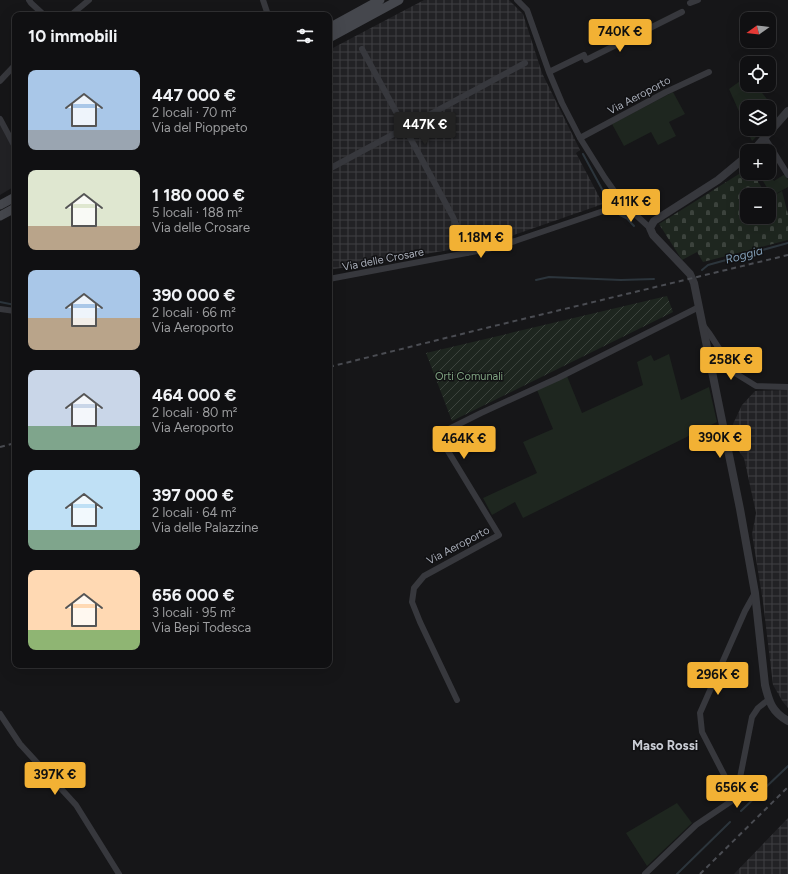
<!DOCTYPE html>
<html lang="it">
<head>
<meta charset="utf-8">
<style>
  body { margin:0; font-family:Figtree,sans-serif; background:#19191b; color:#f1f3f6; height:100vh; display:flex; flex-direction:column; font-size:15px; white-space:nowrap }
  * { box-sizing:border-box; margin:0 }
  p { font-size:13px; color:#9c9d9f }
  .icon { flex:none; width:22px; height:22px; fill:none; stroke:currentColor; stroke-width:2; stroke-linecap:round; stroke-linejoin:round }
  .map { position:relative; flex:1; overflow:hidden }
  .drawer { position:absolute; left:12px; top:12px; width:320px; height:656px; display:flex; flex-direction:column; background:#101012; border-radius:8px; box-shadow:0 4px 16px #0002,0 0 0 1px #303032 }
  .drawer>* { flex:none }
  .needle { width:26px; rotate:255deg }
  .controls { position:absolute; left:740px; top:12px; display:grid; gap:8px }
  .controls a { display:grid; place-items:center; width:36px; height:36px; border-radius:8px; background:#101012; box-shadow:0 4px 16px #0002,0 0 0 1px #303032; font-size:20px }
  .price { position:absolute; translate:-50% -34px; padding:0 9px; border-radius:4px; background:#f2b134; color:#111; font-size:13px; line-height:26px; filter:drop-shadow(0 1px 2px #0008) }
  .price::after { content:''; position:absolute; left:50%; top:24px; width:12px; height:9px; margin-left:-6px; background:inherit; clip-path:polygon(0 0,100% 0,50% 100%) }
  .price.selected { background:#222; color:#fff }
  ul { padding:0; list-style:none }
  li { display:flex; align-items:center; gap:12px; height:100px; padding:0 16px }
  li span { display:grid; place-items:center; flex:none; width:112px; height:80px; border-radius:8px; color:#555 }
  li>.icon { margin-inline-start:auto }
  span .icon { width:48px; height:48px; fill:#fffc; stroke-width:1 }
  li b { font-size:17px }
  h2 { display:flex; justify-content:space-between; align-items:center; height:48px; padding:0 16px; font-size:17px }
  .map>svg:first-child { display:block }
  .built { fill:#222225 }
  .industrial { fill:url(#industrial-grid) }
  .green { fill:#1e261f }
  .cemetery { fill:url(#cemetery-stones) }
  .garden { fill:url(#garden-furrows) }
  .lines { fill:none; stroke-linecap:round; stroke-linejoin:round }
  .stream { stroke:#2c353c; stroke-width:2 }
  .minor { stroke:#37383d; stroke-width:6 }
  .tertiary { stroke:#37383d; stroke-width:8 }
  .secondary { stroke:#45474d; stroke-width:9 }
  .rail { stroke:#4a4c52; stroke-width:2; stroke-dasharray:5 4; stroke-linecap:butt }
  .labels { text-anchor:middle; stroke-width:3; stroke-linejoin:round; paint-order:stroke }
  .street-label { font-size:11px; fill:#a8adb8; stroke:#111113 }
  .park-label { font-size:11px; fill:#7fa381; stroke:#111113 }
  .water-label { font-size:12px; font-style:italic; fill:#7f9bb3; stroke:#111113 }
  .quarter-label { font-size:13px; font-weight:bold; fill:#c9ccd4; stroke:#111113 }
</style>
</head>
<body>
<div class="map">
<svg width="788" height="874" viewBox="0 0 788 874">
  <defs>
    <pattern id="industrial-grid" width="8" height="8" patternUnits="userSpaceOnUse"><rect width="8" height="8" fill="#222225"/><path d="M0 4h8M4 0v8" fill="none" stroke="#3f3f43"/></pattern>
    <pattern id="cemetery-stones" width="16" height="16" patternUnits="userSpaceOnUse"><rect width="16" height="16" fill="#1e261f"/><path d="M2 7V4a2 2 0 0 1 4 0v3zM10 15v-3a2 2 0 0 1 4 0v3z" fill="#3c433d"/></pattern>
    <pattern id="garden-furrows" width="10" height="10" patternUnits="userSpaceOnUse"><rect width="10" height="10" fill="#1e261f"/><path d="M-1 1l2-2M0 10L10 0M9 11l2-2" fill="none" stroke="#3c433d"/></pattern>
  </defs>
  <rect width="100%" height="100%" fill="#161618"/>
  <!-- built -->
  <path class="built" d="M0,125L15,153V186L0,195Z"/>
  <!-- industrial -->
  <path class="industrial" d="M424,0H509L523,14L542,73L580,150L576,153L603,204L491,243L329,270V50Z
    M788,390V708L783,702L773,685L763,602L752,534L756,513L744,458L735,446L733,435V424L742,405L755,391Z
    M788,818V874H734Z"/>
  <!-- green -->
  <path class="green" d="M747,76V85H756L767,99L758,105L759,107H747V112L741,116L729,89Z
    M673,92L685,114L669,122L676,136L658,145L651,132L624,146L612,124Z
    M758,129H764L752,141L749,135Z
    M758,173H769L774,181L785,174L788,180V187L772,196Z
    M669,354L681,400L709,387L717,422L523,518L515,502L492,515L483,498L537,473L523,442L553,429L537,390L567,376L582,413L643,385L637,362L651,355L654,361Z
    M677,803L692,823L647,866L626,833Z"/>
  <!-- cemetery -->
  <path class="cemetery" d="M747,169V173H753L766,195H747V217H769V198L782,191L788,214V240L703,262L697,252L682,260L659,224Z"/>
  <!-- garden -->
  <path class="garden" d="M667,296L673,312L452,421L426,353Z"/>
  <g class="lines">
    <!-- stream -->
    <path class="stream" d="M583,154L603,191L611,200
      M622,213L634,226
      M620,215L626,218
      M702,270L708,265L788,243
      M536,280L549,277L621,280L654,279
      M0,302L15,305
      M741,811L788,766
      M677,874L730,822"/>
    <!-- minor -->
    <path class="minor" d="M29,0L31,3L44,15
      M263,0L268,15
      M517,0L527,10L549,72L562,103L580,138L605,178L617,195L624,204L650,228
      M690,3L698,0
      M71,15L89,0
      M362,49L453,217L468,253
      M549,72L584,55L586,60L682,12
      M0,81L15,65
      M0,119L15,147
      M580,138L666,92L709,72
      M765,138L788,175
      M329,169L525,63
      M329,279L488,249L515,241L624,204
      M0,309L15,311
      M703,325L709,333L735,373L756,386L788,387
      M457,700L420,622L412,602L414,588L424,576L499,535L440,438L443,432L481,413L558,378L699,307
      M0,714L20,744L76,805L119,874
      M736,798L702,732L700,713L745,611L755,593
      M645,874L696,825L736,798L752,717L758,708L768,700"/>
    <!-- tertiary -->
    <path class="tertiary" d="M753,151L788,111
      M747,156L718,180L654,221L650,228L653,235L690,274L694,283L740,509L755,593L765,685C769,702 772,712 788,721"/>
    <!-- secondary -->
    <path class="secondary" d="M329,28L380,0
      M329,38L399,0
      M0,205L15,197
      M0,216L15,208"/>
    <!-- rail -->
    <path class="rail" d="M329,367L490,327L788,255
      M0,447L15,443
      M700,874L788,787"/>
  </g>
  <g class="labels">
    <!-- street labels -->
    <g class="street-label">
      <text transform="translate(639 95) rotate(-28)" y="4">Via Aeroporto</text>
      <text transform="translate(383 259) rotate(-11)" y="4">Via delle Crosare</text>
      <text transform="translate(458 545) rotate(-28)" y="4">Via Aeroporto</text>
    </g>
    <!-- park labels -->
    <g class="park-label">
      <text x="469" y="380">Orti Comunali</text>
    </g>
    <!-- water labels -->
    <g class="water-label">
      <text transform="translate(744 255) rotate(-15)" y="4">Roggia</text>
    </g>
    <!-- quarter labels -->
    <g class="quarter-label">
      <text x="665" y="750">Maso Rossi</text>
    </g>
  </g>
</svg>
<div class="controls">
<a><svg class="needle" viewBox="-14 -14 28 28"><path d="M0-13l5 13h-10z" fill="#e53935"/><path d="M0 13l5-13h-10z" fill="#9c9d9f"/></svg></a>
<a><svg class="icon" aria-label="locate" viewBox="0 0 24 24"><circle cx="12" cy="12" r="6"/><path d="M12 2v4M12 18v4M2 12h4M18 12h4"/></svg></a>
<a><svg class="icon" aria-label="layers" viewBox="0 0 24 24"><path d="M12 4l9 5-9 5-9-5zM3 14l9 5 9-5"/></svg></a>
<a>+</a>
<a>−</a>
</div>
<b class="price" style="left:620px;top:53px">740K €</b>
<b class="price selected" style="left:425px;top:146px">447K €</b>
<b class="price" style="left:631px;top:223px">411K €</b>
<b class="price" style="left:481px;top:259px">1.18M €</b>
<b class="price" style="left:731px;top:381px">258K €</b>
<b class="price" style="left:720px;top:459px">390K €</b>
<b class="price" style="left:464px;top:460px">464K €</b>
<b class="price" style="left:718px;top:696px">296K €</b>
<b class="price" style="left:55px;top:796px">397K €</b>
<b class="price" style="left:737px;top:809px">656K €</b>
<section class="drawer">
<h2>10 immobili<svg class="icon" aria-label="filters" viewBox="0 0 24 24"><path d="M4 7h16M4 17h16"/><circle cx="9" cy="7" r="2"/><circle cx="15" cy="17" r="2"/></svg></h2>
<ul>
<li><span style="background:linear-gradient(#a9c7e8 75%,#9aa5b1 0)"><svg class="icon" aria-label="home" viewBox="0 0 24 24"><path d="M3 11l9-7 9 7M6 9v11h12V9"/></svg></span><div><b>447 000 €</b><p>2 locali · 70 m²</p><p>Via del Pioppeto</p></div></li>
<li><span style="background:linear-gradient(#dfe7d0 70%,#b9a48a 0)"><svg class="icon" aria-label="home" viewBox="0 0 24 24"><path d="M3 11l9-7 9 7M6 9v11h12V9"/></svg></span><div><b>1 180 000 €</b><p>5 locali · 188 m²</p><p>Via delle Crosare</p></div></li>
<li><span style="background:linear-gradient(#a9c7e8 60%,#b9a48a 0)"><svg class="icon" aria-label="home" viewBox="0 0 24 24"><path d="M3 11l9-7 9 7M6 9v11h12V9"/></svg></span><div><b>390 000 €</b><p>2 locali · 66 m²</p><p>Via Aeroporto</p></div></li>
<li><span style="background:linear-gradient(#c9d6e8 70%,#7fa58c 0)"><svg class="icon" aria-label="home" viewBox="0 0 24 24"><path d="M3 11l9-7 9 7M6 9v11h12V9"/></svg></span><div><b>464 000 €</b><p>2 locali · 80 m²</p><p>Via Aeroporto</p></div></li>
<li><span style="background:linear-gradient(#bfe0f5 75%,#7fa58c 0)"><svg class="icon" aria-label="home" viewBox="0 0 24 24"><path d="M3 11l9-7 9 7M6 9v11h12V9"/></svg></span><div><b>397 000 €</b><p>2 locali · 64 m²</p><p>Via delle Palazzine</p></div></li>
<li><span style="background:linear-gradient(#ffd9b3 75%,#8fb573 0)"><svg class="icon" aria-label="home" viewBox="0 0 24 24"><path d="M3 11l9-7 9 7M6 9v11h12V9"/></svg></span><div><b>656 000 €</b><p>3 locali · 95 m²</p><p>Via Bepi Todesca</p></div></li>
</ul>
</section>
</div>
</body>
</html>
